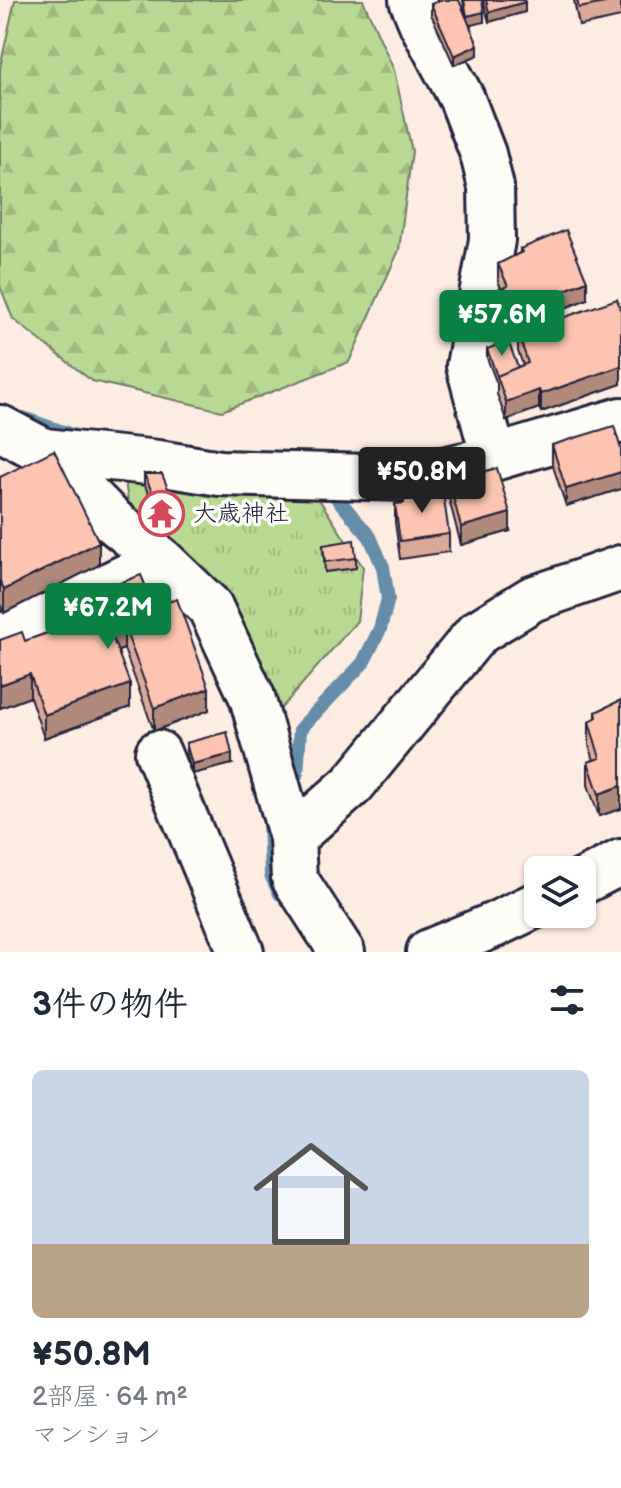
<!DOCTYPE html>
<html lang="ja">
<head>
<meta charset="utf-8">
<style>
  body { margin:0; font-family:"Balsamiq Sans","Klee One",sans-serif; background:#f2f2f3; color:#1f2937; height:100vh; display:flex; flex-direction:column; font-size:30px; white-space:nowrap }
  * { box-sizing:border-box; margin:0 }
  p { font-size:26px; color:#747a83 }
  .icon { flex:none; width:44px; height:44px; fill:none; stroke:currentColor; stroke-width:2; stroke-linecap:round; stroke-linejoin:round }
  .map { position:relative; height:952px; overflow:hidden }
  .sheet { display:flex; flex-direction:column; background:#fff; flex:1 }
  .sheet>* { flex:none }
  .fabs { position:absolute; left:524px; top:856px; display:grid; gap:16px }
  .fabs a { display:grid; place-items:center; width:72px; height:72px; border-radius:12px; background:#fff; box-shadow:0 2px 6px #0004; font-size:40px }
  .price { position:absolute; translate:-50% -68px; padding:0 18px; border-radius:8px; background:#0b8043; color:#fff; font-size:26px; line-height:52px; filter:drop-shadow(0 2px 4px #0008) }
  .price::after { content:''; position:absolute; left:50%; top:48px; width:24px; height:18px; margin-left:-12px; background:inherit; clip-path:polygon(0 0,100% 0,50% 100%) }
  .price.active { background:#222; color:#fff }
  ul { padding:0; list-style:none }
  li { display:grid; align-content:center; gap:16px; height:424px; padding:0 32px }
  li span { display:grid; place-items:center; height:248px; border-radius:12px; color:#555 }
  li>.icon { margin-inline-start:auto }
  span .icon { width:144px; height:144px; fill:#fffc; stroke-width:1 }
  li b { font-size:34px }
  h2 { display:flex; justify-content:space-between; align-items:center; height:96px; padding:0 32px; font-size:34px }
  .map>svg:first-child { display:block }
  .grass { fill:url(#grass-tufts); stroke:#6e7d66; stroke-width:2 }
  .forest { fill:url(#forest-firs); stroke:#6e7d66; stroke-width:2 }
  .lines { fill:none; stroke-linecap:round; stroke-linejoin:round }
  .stream { stroke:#658da9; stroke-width:14 }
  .minor-casing { stroke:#22223b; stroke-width:50 }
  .minor { stroke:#fdfcf7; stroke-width:44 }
  .wall { fill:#daa998; stroke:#22223b; stroke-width:2 }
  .shaded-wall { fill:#b18a7c; stroke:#22223b; stroke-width:2 }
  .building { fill:#fdc5b1; stroke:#22223b; stroke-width:2 }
  .labels { text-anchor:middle; stroke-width:7; stroke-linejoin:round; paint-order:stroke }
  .poi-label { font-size:24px; fill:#22223b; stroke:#fdfcf7; text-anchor:start }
</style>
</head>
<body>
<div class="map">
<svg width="621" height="952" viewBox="0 0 621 952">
  <defs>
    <pattern id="grass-tufts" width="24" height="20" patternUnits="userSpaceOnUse" patternTransform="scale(2)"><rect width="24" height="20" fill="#b9d891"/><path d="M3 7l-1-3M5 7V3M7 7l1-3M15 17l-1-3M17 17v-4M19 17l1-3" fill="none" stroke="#9fb97e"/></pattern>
    <pattern id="forest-firs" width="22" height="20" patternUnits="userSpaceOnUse" patternTransform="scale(2)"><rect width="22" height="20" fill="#b9d891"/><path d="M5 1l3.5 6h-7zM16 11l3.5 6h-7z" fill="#9fb97e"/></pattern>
  </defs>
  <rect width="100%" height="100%" fill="#fdece2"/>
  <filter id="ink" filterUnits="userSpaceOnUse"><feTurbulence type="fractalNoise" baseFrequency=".0125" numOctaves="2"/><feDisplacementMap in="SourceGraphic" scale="16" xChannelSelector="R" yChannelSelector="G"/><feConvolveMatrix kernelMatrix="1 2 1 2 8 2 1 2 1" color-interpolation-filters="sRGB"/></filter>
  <g filter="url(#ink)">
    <!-- grass -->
    <path class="grass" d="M124,476L311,487L363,567L357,621L277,713L130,512Z"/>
    <!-- forest -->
    <path class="forest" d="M15,0H363L394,70L412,151L399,250L349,362L222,411L92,381L13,319L0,286V67Z"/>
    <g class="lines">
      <!-- stream -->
      <path class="stream" d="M23,418L75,436
        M280,784L297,774L300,729L363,663L380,629L388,599L383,567L370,537L325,484
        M269,821L271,875L280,894"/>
      <defs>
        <path id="minor" d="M412,0L422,24L462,99L483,154L491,187L492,240L469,366L494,458
          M0,428L44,451L113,521L161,560L210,607L252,697L292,838L294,878L342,952
          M44,451L158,463L220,473L410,478L494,458L621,420
          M0,638L161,560
          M158,753L241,952
          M292,838L353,784L477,633L532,599L621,568
          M582,882L621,862
          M429,952L494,925L538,904"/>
      </defs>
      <!-- minor casing -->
      <use href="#minor" class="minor-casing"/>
      <!-- minor -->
      <use href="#minor" class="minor"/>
    </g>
    <!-- wall -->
    <path class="wall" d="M463,0H482L484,22L470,25L478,55L454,65L431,14V4L465,14Z
      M483,0H524L525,12L489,22Z
      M574,0H621V17L579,26Z
      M520,249L587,299L540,318L542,325L621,311V384L541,412L539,408L506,420L497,394V384L487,358V349L518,367L523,365L518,351V333L522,332V325L521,331L495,343L488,326V293L501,288L498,281V264L520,253Z
      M552,445L621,449V489L566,506L552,463Z
      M144,474L169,491L172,530L155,532L153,501H152L144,484Z
      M0,477L99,565L4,613L0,604Z
      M449,481L510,531L461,545L449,499Z
      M411,487L431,493L449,534V552L400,559L395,522V504L404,503L411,495Z
      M323,545L356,558V568L325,572Z
      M69,602L154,607L209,710L154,731L124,649L118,651L130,707L44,738L30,697L0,708V640L25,641L69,625Z
      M621,700V809L599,816L588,785V762L594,760L589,745V722L596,718V712Z
      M186,743L232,764L192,774L186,752Z"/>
    <!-- shaded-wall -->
    <path class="shaded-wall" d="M525,2V12L489,22V12Z
      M484,12V22L467,26V16Z
      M478,45V55L454,65V56Z
      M587,281V299L521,326V331L495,343V325L520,308Z
      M621,366V384L541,412V394Z
      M539,390V408L506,420V402Z
      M621,472V489L566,506V489Z
      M510,513V531L461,545V527Z
      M99,542V565L4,613V590Z
      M124,626V649L110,654V631Z
      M30,674V697L0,708V685Z
      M130,684V707L44,738V715Z
      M209,688V710L154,731V708Z
      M232,754V764L192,774V764Z
      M621,786V809L599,816V794Z"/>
    <!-- building -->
    <path class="building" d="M441,0H459L478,45L454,56L431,4Z
      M464,0H482L484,12L467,16Z
      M486,0H524L525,2L489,12Z
      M577,0H620L579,8Z
      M566,230L587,281L520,308L521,314L495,325L488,308L494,306L488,293L508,286L498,264L522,252L520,249Z
      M617,299L621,311V366L541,394L539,390L506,402L497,376L528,363L518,333L525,331L522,325L539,317L542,325Z
      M508,341L518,367L497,376L487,349Z
      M614,426L621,449V472L566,489L552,445Z
      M54,450L99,542L4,590L0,581V477Z
      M497,468L510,513L461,527L449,481Z
      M144,474H162L169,491L152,492Z
      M430,484L431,493L443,492L449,534L400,541L395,504L404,503V496L412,495L411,487Z
      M170,496L172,520L155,522L153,497Z
      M354,540L356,558L325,562L323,545Z
      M141,575L154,607L177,599L209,688L154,708L124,626L110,631L130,684L44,715L30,674L0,685V640L22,632L25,641L76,623L69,602Z
      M621,700V786L599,794L588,762L600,758L589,722L597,717L596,712Z
      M227,732L232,754L192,764L186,743Z"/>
  </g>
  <!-- icons -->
  <defs>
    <symbol id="temple-ring" viewBox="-11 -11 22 22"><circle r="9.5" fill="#fdfcf7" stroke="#d1495b" stroke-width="1.5"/><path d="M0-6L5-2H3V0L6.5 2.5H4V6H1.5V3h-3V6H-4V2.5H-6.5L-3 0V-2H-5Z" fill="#d1495b"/></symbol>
  </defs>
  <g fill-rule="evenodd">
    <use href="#temple-ring" x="136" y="488" width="51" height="51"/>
  </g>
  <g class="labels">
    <!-- poi labels -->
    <g class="poi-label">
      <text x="193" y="521">大歳神社</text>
    </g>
  </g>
</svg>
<div class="fabs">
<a><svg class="icon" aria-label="layers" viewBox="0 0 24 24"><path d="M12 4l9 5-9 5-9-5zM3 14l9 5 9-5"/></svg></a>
</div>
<b class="price" style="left:502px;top:358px">¥57.6M</b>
<b class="price active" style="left:422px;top:515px">¥50.8M</b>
<b class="price" style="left:108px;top:651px">¥67.2M</b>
</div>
<section class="sheet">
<h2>3件の物件<svg class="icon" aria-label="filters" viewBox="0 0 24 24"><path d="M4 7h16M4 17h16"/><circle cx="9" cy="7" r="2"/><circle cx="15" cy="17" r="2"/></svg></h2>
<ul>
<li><span style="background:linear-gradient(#c9d6e8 70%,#b9a48a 0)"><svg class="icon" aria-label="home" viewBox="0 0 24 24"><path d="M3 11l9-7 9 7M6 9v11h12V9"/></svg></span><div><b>¥50.8M</b><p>2部屋 · 64 m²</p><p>マンション</p></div></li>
</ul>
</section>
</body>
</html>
